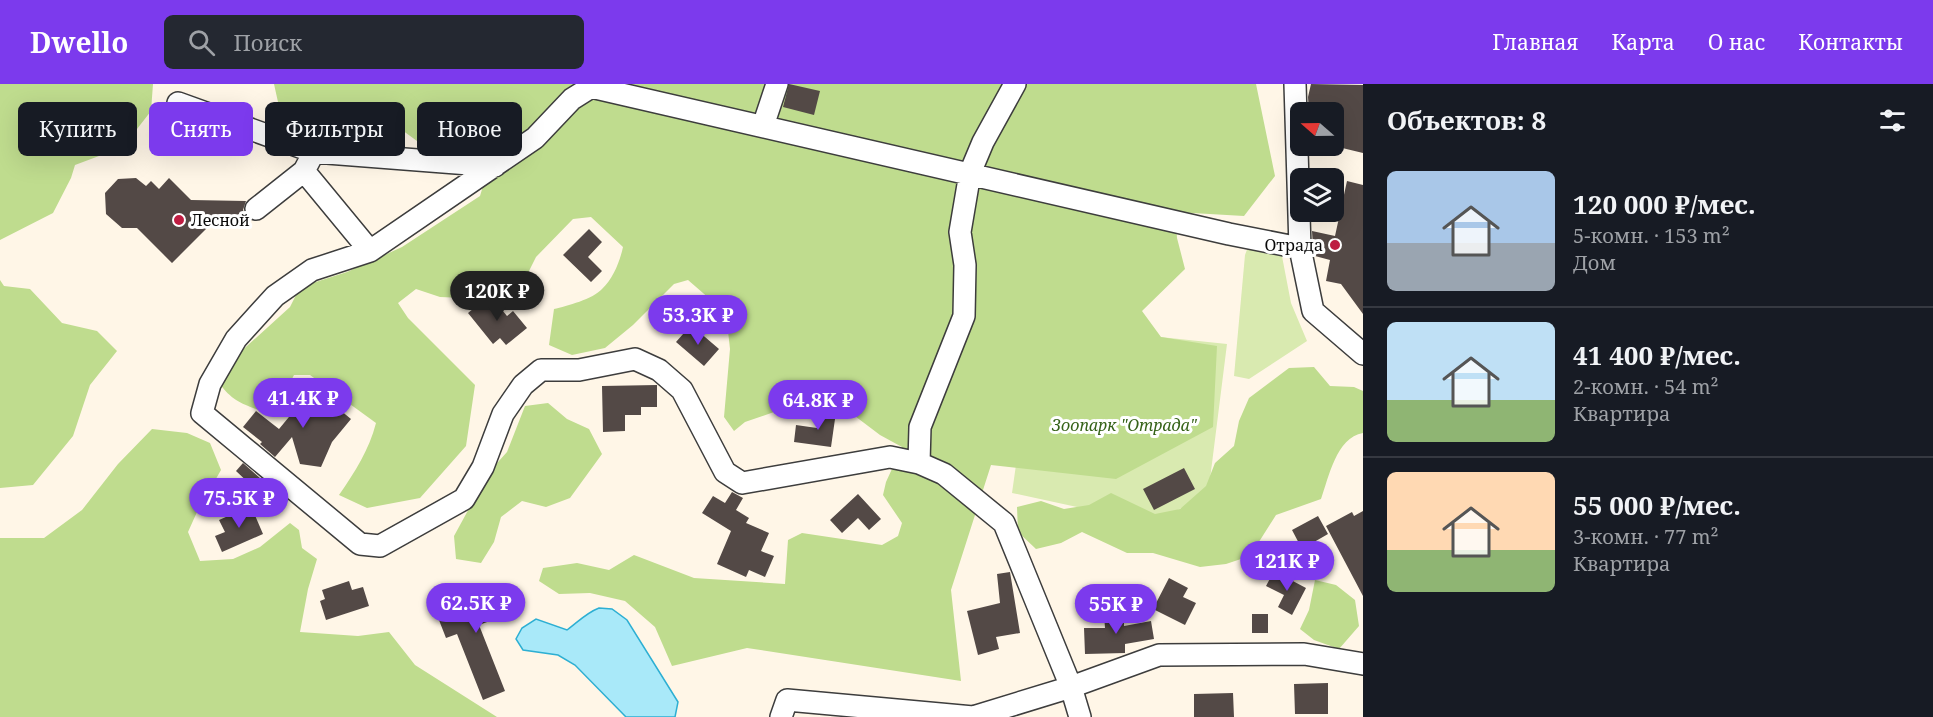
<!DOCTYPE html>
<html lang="ru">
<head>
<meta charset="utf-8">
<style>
  body { margin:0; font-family:"Noto Serif",serif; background:#242831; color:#f1f3f6; height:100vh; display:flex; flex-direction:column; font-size:22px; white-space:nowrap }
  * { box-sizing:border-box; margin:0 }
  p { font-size:20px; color:#9ea1a6 }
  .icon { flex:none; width:33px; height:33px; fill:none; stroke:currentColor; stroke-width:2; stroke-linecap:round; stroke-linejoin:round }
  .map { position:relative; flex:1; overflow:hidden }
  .drawer { display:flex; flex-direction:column; background:#171b24; width:570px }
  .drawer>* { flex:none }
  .guide { position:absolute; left:18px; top:18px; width:570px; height:54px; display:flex; gap:12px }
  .needle { width:39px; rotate:290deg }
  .fabs { position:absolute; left:1290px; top:18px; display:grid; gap:12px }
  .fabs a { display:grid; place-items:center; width:54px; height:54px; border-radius:9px; background:#171b24; box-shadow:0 6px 24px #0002; font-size:30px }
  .price { position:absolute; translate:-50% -51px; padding:0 14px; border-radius:21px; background:#7c3aed; color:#fff; font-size:20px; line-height:39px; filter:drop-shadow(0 2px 3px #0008) }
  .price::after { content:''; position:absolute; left:50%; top:36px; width:18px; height:14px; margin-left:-9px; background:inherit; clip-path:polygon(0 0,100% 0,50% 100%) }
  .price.on { background:#222; color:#fff }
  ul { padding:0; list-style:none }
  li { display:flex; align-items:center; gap:18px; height:150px; padding:0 24px }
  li+li { border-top:2px solid #363941 }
  li span { display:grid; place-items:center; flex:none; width:168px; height:120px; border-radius:9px; color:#555 }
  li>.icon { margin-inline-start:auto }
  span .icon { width:72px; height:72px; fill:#fffc; stroke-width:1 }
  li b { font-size:26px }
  h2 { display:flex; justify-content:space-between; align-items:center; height:72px; padding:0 24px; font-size:26px }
  .chip { padding:0 21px; border-radius:9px; background:#171b24; box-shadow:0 6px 24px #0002; font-size:21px; line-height:54px }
  .chip.on { background:#7c3aed; color:#fff }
  header { display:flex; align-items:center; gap:36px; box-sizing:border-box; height:84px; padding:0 30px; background:#7c3aed; color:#fff }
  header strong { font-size:28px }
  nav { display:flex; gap:33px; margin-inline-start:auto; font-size:21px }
  .search { width:420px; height:54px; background:#242831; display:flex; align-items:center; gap:15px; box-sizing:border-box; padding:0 21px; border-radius:9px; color:#9ea1a6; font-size:22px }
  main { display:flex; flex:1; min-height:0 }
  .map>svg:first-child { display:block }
  .green { fill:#d9eab0 }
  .forest { fill:#bfdc8e }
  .water { fill:#a9e9f9; stroke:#2dafd3; stroke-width:1.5 }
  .building { fill:#534946 }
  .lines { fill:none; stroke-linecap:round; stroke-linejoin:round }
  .minor-casing { stroke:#3d3d3d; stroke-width:24 }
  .minor { stroke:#fff; stroke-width:21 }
  .poi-dot { fill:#bf1d42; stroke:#fff; stroke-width:2 }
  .labels { text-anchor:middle; stroke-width:6; stroke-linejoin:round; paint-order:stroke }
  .poi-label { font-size:16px; fill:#0a0a0a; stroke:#fff; text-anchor:start }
  .park-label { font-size:16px; font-style:italic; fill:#366319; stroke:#fff }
</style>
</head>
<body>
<header>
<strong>Dwello</strong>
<div class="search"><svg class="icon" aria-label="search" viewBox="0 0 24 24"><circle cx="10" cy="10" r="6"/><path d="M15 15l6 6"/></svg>Поиск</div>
<nav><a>Главная</a><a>Карта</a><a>О нас</a><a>Контакты</a></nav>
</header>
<main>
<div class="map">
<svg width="1363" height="633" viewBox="0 0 1363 633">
  <rect width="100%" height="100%" fill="#fff6e7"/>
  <!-- green -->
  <path class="green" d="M1248,163L1281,167L1291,219L1307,257L1249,295L1234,292L1245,171Z
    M1036,240L1227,260L1208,411L1151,439L1012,409Z"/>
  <!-- forest -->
  <path class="forest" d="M0,0H153L151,27L123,63L75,81L71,94L53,129L0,156Z
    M274,0H1256L1275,92L1244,132L1175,128L1177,154L1185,185L1142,227L1161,253L1217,262L1213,343L1116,395L991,381L951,506L961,597L747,564L672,582L655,543L625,517L590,509L559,510L539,497L543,484L577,479L609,486L634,471L694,494L785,500L788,456L802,449L882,461L898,452L902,439L883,411L886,398L902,363L880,351L835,317L791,314L774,328L745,338L734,347L724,333L730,265L726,229L688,196L674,200L633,241L605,264L572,271L549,261L554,225C567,222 593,215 602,205C613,195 620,177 623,163L591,133L573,135L536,173L523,199L495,188L464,214L440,213L416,205L398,219L408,234L475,301L466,362L420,414L367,424L339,411C355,388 369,366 376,339L310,291H294L279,320L264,328C243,320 233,318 219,299L236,272L290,223L300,203L347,188L402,163L480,112L493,69L417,57L391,38L359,60L305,41L278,18Z
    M0,196L4,202L30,205L62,239L97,247L117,267L90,301L73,352L33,401L0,404Z
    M1314,283L1330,302L1354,303L1363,307V349C1336,354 1329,393 1321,415L1276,431L1250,472L1226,480L1200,483L1153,469H1127L1082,448L1061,459L1036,465L1018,448L1017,423L1041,417L1064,425L1089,421L1111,409L1155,430L1180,425L1206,402L1215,379L1234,362L1239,337L1249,314L1289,284Z
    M548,319L567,335L589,345L602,370L570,414L546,423L522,417L501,433L494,458L481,479L456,475L454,452L489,388L507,368L525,322Z
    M152,345L187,349L210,359L221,386L197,428L188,448L200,477L233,475L260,463L290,439L299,446L302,464L317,475L308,505L300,548L358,552L389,548L415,581L497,633H0V454H44L82,426L118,380Z
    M1315,496L1336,501L1355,516L1359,542L1339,565L1314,556L1300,545L1309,526Z"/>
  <!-- water -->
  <path class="water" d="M599,524L612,525L627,536L678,618L675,633H626L575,581L558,571L523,566L516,555L522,544L536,535L567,546C578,538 586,529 599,524Z"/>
  <!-- building -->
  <path class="building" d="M789,0L820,7L814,31L783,23Z
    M1311,0L1363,1V69L1334,62V28H1309L1308,13Z
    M136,94L146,102L151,97L159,105L169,94L191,116L246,117L243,126L246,132L245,143L209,142L172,179L137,144H122L106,130L105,109L118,95Z
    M1347,97L1363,101V230L1341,200L1326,197L1330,176L1315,172L1313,163L1312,147L1335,152Z
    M589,145L602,158L588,173L602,187L591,198L563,171Z
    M493,215L507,232L513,227L527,244L506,261L500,254L493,260L468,229L484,216L487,220Z
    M691,241L719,265L704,282L676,258Z
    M657,301V323H641V331H625V347L603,348L602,302Z
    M313,304L351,335L332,358L321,383L300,380L292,353L275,373L260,360L262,358L243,343L256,327L279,345Z
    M819,326L836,328L831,363L794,358L796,341L817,344Z
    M243,379L260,394L252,402L236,387Z
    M1184,384L1195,405L1154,426L1143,405Z
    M732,408L743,414L736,426L749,434L746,439L769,449L761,467L774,472L765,493L749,486L746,493L717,480L731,447L702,429L713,412L725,419Z
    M858,410L881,435L869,446L858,434L842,449L830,436Z
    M251,422L263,450L222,468L215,452L225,448L219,436Z
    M1363,427V512L1326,442L1352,428L1354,432Z
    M1318,432L1328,450L1302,465L1292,446Z
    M1274,487L1306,504L1292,531L1278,523L1284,511L1266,502Z
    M1010,488L1020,549L996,553L999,565L978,571L967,527L1000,519L997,490Z
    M1169,494L1188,504L1183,513L1196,519L1185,541L1153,525Z
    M349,497L352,506L363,503L369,522L326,536L320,517L325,515L322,506Z
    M504,504L514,528L479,541L505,607L483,616L457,550L446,554L437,531L447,527L443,515L465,507L470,518Z
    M1124,529V542L1151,537L1154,555L1125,560V569L1085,570L1084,544H1105L1104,530Z
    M1252,530H1268V549H1252Z
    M1328,599V630H1295L1294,600Z
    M1233,609L1234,633H1194V610Z"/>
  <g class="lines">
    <defs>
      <path id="minor" d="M588,0L591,3L1229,150L1300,164
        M1295,0L1300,164L1313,227L1363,270
        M591,3L572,15L535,54L370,167L312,186L275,212L236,255L210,300L202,329L360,460L380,462L464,415L483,383L503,330L523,301L541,286H579L635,275L659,286L682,306L725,388L742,399L890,373L919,379L944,390L1004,439L1071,603L1080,633
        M178,19L314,68
        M763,42L777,0
        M304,87L314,68L495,82
        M256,125L304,87L370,167
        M919,379L920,343L964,232L965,181L960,148L970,89L983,58L1015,0
        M781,633L787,616L973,633L1071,603L1159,571L1304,570L1363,580"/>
    </defs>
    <!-- minor casing -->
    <use href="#minor" class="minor-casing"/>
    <!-- minor -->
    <use href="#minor" class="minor"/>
  </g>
  <!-- markers -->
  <g class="poi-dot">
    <circle cx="179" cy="136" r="6"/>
    <circle cx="1335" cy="161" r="6"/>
  </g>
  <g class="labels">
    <!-- poi labels -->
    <g class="poi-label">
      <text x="191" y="142">Лесной</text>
      <text x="1323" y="167" text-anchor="end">Отрада</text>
    </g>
    <!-- park labels -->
    <g class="park-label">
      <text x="1124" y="347">Зоопарк "Отрада"</text>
    </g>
  </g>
</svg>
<div class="fabs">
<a><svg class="needle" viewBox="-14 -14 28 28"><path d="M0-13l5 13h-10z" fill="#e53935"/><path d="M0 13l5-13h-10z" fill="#9ea1a6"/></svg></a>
<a><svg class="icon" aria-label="layers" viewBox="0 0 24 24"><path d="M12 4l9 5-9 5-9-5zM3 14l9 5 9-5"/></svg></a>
</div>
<b class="price on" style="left:497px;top:238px">120K ₽</b>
<b class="price" style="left:698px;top:262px">53.3K ₽</b>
<b class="price" style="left:303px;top:345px">41.4K ₽</b>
<b class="price" style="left:818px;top:347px">64.8K ₽</b>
<b class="price" style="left:239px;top:445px">75.5K ₽</b>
<b class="price" style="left:1287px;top:508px">121K ₽</b>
<b class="price" style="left:476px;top:550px">62.5K ₽</b>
<b class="price" style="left:1116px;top:551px">55K ₽</b>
<div class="guide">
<a class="chip">Купить</a>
<a class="chip on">Снять</a>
<a class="chip">Фильтры</a>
<a class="chip">Новое</a>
</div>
</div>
<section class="drawer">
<h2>Объектов: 8<svg class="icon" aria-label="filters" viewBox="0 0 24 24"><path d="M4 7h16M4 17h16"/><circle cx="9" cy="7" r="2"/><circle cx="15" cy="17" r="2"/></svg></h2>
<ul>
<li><span style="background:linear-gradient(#a9c7e8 60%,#9aa5b1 0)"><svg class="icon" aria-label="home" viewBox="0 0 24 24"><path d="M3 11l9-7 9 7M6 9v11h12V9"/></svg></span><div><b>120 000 ₽/мес.</b><p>5-комн. · 153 m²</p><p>Дом</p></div></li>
<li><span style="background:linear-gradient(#bfe0f5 65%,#8fb573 0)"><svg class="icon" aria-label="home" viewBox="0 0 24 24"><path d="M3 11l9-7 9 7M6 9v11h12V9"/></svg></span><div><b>41 400 ₽/мес.</b><p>2-комн. · 54 m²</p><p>Квартира</p></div></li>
<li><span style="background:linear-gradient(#ffd9b3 65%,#8fb573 0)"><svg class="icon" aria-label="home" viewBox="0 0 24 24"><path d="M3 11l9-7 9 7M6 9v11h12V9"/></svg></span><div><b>55 000 ₽/мес.</b><p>3-комн. · 77 m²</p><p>Квартира</p></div></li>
</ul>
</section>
</main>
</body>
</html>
